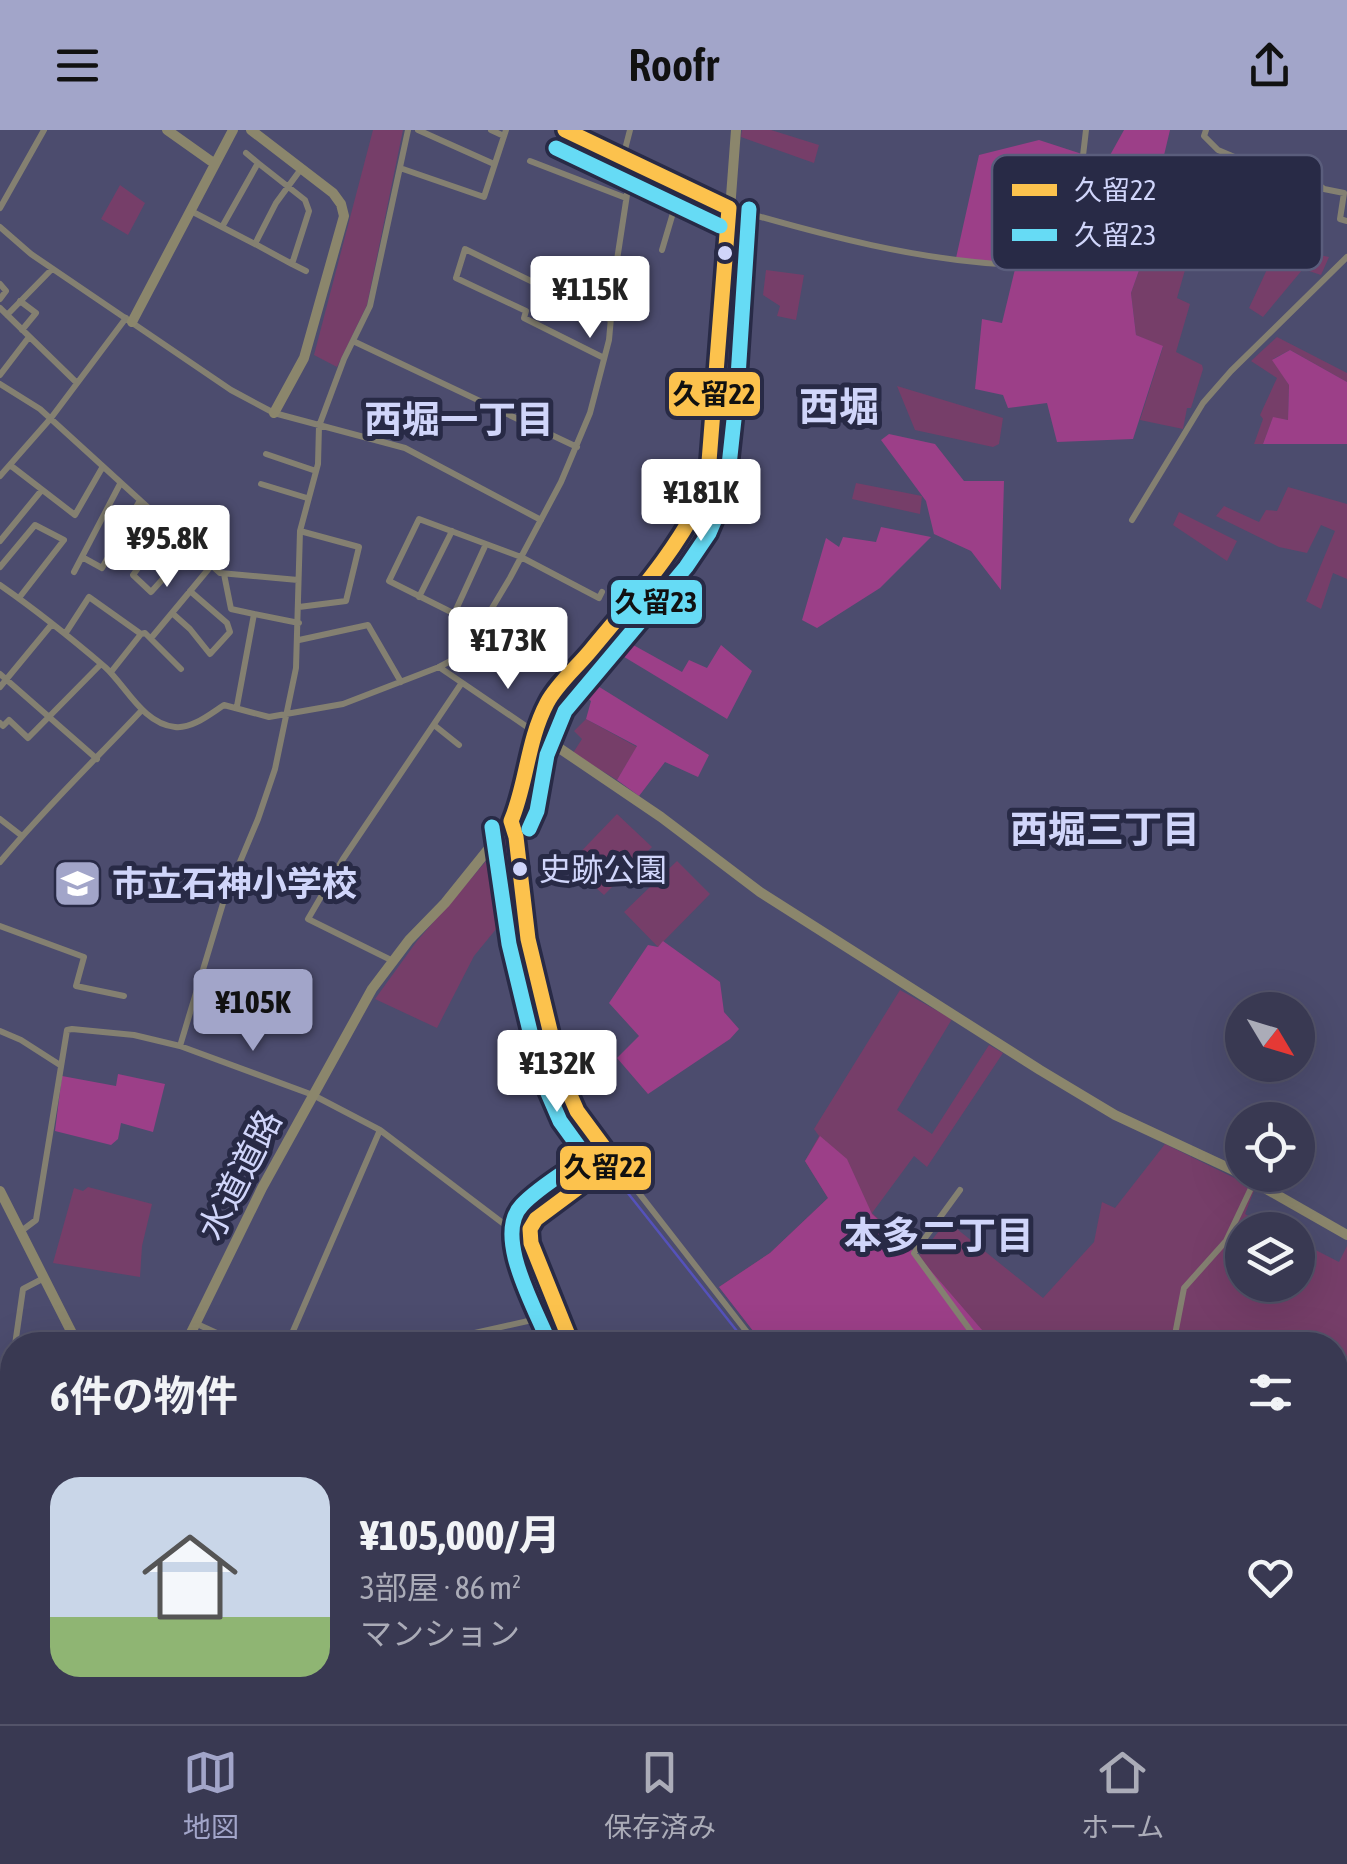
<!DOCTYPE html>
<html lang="ja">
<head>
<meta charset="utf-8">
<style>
  body { margin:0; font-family:"Asap Condensed","Noto Sans JP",sans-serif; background:#44445c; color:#f1f3f6; height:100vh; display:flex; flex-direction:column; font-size:38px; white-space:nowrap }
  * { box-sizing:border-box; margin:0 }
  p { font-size:32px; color:#abacb8 }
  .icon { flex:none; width:55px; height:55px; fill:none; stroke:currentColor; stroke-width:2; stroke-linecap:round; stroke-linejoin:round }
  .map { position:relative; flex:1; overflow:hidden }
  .sheet { position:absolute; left:0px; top:1202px; width:1348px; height:392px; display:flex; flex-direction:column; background:#393952; border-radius:40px 40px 0 0; box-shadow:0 10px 40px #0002,0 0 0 2px #535369 }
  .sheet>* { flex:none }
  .needle { width:65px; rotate:128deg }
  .controls { position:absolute; left:1225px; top:862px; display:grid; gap:20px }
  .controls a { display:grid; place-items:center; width:90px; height:90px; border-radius:50%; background:#393952; box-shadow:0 10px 40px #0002,0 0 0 2px #535369; font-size:50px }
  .price { position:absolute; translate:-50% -85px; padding:0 22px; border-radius:10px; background:#fff; color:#222; font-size:32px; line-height:65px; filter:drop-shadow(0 2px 5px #0008) }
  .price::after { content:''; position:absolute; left:50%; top:60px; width:30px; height:22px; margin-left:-15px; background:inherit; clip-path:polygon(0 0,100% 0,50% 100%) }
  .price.active { background:#a2a5c9; color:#111 }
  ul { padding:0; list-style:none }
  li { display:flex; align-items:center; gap:30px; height:250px; padding:0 50px }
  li+li { border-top:2px solid #535369 }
  li span { display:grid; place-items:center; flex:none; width:280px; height:200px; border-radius:30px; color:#555 }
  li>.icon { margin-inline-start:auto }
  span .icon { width:120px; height:120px; fill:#fffc; stroke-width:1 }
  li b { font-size:42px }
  h2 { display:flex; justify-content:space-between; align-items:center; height:120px; padding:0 50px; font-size:42px }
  header { display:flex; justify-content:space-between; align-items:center; height:130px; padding:0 50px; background:#a2a5c9; color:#111; font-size:45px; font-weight:600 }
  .tabs { display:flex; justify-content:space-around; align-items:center; height:140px; border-top:2px solid #535369; background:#393952; font-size:28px; color:#abacb8 }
  .tabs a { display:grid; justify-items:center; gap:5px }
  .tabs .active { color:#a2a5c9 }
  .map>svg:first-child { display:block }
  .green { fill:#763e69 }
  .forest { fill:#9c3f88 }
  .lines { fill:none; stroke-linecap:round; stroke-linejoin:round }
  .stream { stroke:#5552ba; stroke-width:2.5 }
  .street { stroke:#848071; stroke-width:6 }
  .secondary { stroke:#8b866c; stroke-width:10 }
  .bus-1-casing { stroke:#282a46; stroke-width:22 }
  .bus-2-casing { stroke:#282a46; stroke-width:22 }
  .bus-1 { stroke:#fcc24d; stroke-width:15 }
  .bus-2 { stroke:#66dbf5; stroke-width:15 }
  .bus-dot { fill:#d0d5fa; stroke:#282a46; stroke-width:4 }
  .labels { text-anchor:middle; stroke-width:10; stroke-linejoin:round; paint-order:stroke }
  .bus-label { font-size:32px; fill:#d0d5fa; stroke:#282a46; text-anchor:start }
  .poi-label { font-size:35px; font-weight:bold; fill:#d0d5fa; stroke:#282a46; text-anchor:start }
  .street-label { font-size:35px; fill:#d0d5fa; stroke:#282a46 }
  .neighbourhood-label { font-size:38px; font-weight:bold; fill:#d0d5fa; stroke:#282a46 }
  .quarter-label { font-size:40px; font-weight:bold; fill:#d0d5fa; stroke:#282a46 }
  .key { fill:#282a46; stroke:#5a5d7c; stroke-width:2.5 }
  .key-label { font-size:28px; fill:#d0d5fa }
  .line-badge { stroke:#282a46; stroke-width:4 }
  .pale-badge-label { font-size:28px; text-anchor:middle; font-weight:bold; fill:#111 }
</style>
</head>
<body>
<header><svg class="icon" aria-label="menu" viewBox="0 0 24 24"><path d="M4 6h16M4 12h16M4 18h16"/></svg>Roofr<svg class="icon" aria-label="share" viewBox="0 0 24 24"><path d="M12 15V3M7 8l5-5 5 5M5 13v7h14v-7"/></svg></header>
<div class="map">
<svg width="1347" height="1594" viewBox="0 0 1347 1594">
  <rect width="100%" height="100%" fill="#4c4c6e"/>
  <!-- green -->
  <path class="green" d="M373,0H403L367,175L337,237L314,225Z
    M742,0H771L819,15L814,33L741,7Z
    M120,55L145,73L128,105L101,89Z
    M1278,116L1329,127L1321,145L1303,139L1263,187L1249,178Z
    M1141,135L1185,140L1177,168L1190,174L1176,222L1202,235L1203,239L1191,278H1187L1183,299L1140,290L1163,217L1136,205L1131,163Z
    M766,140L804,145L796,190L777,186L780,176L763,165Z
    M1277,207L1347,243V252L1290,220L1273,229L1289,255L1288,290L1273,288L1263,314H1254L1263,289L1260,285L1277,248L1251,231Z
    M897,256L1003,288L999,314L993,317L915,300Z
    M856,353L922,366L920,384L852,369Z
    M1288,357L1347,374V449L1333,443L1321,479L1306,471L1335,401L1321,395L1307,423L1279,417L1216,386L1224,376L1259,392L1266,380L1277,381Z
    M1179,382L1237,411L1227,431L1173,395Z
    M586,589L637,617L617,650L573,623L582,609L574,601Z
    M617,684L652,717L604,765L569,734Z
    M507,707L514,777L474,826L437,898L375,869L417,811Z
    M677,731L710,764L658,817L624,782Z
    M900,860L952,889L897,980L932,1004L989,915L1003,923L927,1037L914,1026L872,1083L919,1126L947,1091L1043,1168L1094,1112L1102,1072L1115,1078L1165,1014L1255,1058L1245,1084L1275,1100H1242V1155H1298V1111L1339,1132L1347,1116V1266L1339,1282L1347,1285V1507L1335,1502V1215H764L719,1157L770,1123L828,1068L805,1031L819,1006L814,999Z
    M88,1057L152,1074L142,1116L140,1147L53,1133L74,1058L83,1061Z
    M921,1583H1048L1057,1594H925Z"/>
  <!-- forest -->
  <path class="forest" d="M1124,0H1170L1151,80L1158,87L1131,163L1136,205L1163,216L1133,309L1057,312L1047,273L1008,278L1003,265L975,259L982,189L1002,193L1016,135L956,128L979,25L1039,10L1082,24L1109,27Z
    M1290,220L1347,252V314H1263L1273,287L1288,290L1289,255L1272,230Z
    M889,304L935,314L964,351H1004L1001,460L971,421L934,404L926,371L881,310Z
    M881,397L931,407L880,458L817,498L802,490L826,408L839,417L843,407L876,412Z
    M617,506L682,542L689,530L707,538L721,515L752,541L727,589L611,519Z
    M580,545L709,625L698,647L665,632L639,666L617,650L637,616L586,589L591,571L572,556Z
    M663,811L720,852L724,882L739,899L730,909L648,964L617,928L639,906L609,873L648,815L658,817Z
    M118,944L165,954L153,1002L121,993L118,1009L111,1015L55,1001L62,946L116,956Z
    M820,1006L847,1029L872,1084L919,1127L995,1215H764L719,1157L770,1123L828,1068L805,1031Z"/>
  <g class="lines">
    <!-- stream -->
    <path class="stream" d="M694,373L699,361L709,285L720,81
      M565,536L648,444L684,393
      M511,707L522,799
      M524,812C532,865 540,923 564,972C574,992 591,1012 604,1030
      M612,1043L748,1215
      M966,1582L967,1594"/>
    <!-- street -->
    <path class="street" d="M418,0L494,34
      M491,0L504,6
      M1206,0L1204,6L1218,20L1272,43L1308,47L1324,59L1344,63L1340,89L1347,91
      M246,23L258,33
      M623,27L630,0
      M530,31L626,68
      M400,38L484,67L506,0
      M1077,77L1086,0
      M0,78L44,0
      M730,78C822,105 920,131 1015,135C1046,136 1077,130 1107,129
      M191,81L255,114L276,73L301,39
      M0,97L31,124L231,260L274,283L405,318L541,390
      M222,97L258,33L305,70L309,81L292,134L255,114
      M662,120L681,56
      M292,134L306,141
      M0,154L6,161L0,169
      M20,171L36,183L22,200
      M0,178L77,253
      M7,185L52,139
      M353,211L577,317
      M604,228L524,188L526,181L456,148L465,119L611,190
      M0,245L29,207
      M0,254L40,279L220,443L298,450
      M266,324L316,341
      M10,335L75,385L102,338
      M0,346L51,288L126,188
      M261,354L307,368
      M1132,390L1203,273L1231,241L1347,127
      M168,397L133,445L151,462L191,418
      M0,411L41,361
      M82,427L102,438L139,372
      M0,437L35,395L64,410L19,468
      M74,442L120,354
      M224,444L231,479L254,484
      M0,455C36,480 71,508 105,537C126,556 143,594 175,597C192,599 210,584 224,575L269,587L343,574L439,537L458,527L470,515L510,448L561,352L590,283L609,210L615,143L632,32
      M419,467L452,401
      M299,477L346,471L359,417L300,401
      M172,483L190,499L210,524L230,502L227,493L190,461
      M454,484L486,414
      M481,497L389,451L419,389L521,427L599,468L602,462
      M65,504L89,467L141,504L111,542
      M141,504L145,503L181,539
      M152,507L211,436
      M299,510L368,495L401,552
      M439,537L533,601
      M0,544L97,629
      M0,557L52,494
      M237,576L254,484L299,493
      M0,593L3,596L9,590L28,608L101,534
      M434,595L459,615
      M0,689L22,706
      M0,732C45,678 95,630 142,580
      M0,796L84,827L76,856L124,866
      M393,831L308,789L343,729L461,554
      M0,901L21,910L60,935
      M180,916L224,770L258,689L275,639L296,538L300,401L318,334L319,296L344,229L370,176L408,0
      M614,1031L757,1215
      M960,1060L914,1123L981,1215
      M20,1102L36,1090L67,900L72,899L134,905L180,916L313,965L380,1000L504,1094L529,1099
      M197,1194L243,1215
      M15,1215L23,1159L44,1148
      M287,1215L380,1000
      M421,1215L559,1184
      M1173,1215L1184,1158L1226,1111L1254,1052
      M0,1307L12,1228
      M0,1416L12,1417
      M9,1460L12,1439
      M1335,1505L1347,1510
      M315,1582L318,1594
      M498,1582L502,1594
      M529,1582L532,1594
      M905,1582L909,1594
      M1043,1582L1053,1594
      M460,1594L494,1582
      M551,1594L561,1591L559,1582"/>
    <!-- secondary -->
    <path class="secondary" d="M167,0L215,34
      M251,0L333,63L341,74L344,86L304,228L274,283
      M565,0L729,78
      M132,192L233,0
      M534,601L661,687L760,762L1040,940L1115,985L1233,1040L1347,1105
      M511,691L516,707L528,809L560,942L577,981L614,1031L536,1089L530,1099L531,1113L572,1215
      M0,1061L78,1215
      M185,1215L262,1058L372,859L409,810L445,773L511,691L517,677L528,619L548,571L575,535L635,469L684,404L707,357L713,306L736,0
      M126,1582L127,1594
      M709,1582L713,1594"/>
    <defs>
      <path id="bus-1" d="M565,0L729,78
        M511,691C527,653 527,611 547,573C557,554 577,537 591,520C634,468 679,419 707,357L729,78
        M511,691L516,707L528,809L560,942L577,981L614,1031L536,1089L530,1099L531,1113L572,1215"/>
      <path id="bus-2" d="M556,18L720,96
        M492,697L509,814L541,947L560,991L586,1027C566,1042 540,1056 522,1075C492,1106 537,1181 550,1215
        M529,699L537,681L547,625L565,581L686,437L709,403L726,363L737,262L749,79"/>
    </defs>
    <!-- bus-1 casing -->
    <use href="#bus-1" class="bus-1-casing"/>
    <!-- bus-2 casing -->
    <use href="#bus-2" class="bus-2-casing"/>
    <!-- bus-1 -->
    <use href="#bus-1" class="bus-1"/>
    <!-- bus-2 -->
    <use href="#bus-2" class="bus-2"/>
  </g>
  <!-- icons -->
  <defs>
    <symbol id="school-square" viewBox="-11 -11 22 22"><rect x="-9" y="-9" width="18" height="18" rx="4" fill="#a2a5c9" stroke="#282a46"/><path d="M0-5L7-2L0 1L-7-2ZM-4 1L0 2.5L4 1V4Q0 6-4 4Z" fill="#fff"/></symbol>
  </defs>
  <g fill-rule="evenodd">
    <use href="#school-square" x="50" y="726" width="55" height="55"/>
  </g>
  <!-- markers -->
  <g class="bus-dot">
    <circle cx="725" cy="123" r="9"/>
    <circle cx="520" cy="739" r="9"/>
  </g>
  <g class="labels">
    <!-- bus labels -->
    <g class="bus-label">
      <text x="539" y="751">史跡公園</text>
    </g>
    <!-- poi labels -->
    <g class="poi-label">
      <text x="112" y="766">市立石神小学校</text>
    </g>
    <!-- street labels -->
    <g class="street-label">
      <text transform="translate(240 1045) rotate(-63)" y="12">水道道路</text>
    </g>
    <!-- neighbourhood labels -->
    <g class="neighbourhood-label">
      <text x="459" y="303">西堀一丁目</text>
      <text x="1105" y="713">西堀三丁目</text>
      <text x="939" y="1119">本多二丁目</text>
    </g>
    <!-- quarter labels -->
    <g class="quarter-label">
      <text x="839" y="291">西堀</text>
    </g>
  </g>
  <!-- legend -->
  <rect x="992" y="25" width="330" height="115" rx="15" class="key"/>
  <rect x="1012" y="54" width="45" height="12" fill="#fcc24d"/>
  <rect x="1012" y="99" width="45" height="12" fill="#66dbf5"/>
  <g class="key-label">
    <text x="1074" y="70">久留22</text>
    <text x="1074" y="115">久留23</text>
  </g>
  <g class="line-badge">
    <rect x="667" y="240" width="95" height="48" rx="10" fill="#fcc24d"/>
    <rect x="609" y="448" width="95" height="48" rx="10" fill="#66dbf5"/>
    <rect x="558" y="1014" width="95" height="48" rx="10" fill="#fcc24d"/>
  </g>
  <g class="pale-badge-label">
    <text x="714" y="274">久留22</text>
    <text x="656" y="482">久留23</text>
    <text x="605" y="1047">久留22</text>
  </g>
</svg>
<div class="controls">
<a><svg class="needle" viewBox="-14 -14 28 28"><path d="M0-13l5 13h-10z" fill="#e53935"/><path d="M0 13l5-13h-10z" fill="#abacb8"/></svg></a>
<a><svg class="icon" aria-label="locate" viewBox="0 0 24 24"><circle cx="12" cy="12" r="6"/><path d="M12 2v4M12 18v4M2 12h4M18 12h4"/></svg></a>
<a><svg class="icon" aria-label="layers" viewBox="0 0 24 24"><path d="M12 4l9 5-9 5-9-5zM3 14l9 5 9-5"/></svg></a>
</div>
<b class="price" style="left:590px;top:211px">¥115K</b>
<b class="price" style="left:701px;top:414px">¥181K</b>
<b class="price" style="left:167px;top:460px">¥95.8K</b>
<b class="price" style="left:508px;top:562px">¥173K</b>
<b class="price active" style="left:253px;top:924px">¥105K</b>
<b class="price" style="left:557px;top:985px">¥132K</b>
<section class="sheet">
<h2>6件の物件<svg class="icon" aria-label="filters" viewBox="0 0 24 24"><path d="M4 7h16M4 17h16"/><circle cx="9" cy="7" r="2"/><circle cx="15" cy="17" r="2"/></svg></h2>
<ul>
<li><span style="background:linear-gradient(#c9d6e8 70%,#8fb573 0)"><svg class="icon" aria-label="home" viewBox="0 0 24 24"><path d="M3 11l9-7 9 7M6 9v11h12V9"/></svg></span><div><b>¥105,000/月</b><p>3部屋 · 86 m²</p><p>マンション</p></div><svg class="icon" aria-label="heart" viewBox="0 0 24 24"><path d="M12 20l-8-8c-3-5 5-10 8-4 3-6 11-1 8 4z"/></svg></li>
</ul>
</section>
</div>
<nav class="tabs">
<a class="active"><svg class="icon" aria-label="map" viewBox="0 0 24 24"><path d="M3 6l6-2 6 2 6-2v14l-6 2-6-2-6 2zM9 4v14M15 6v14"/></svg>地図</a>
<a><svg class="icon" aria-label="saved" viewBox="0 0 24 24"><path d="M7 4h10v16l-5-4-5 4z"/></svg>保存済み</a>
<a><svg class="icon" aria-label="home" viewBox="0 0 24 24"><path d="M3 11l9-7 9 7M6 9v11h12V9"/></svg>ホーム</a>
</nav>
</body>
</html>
